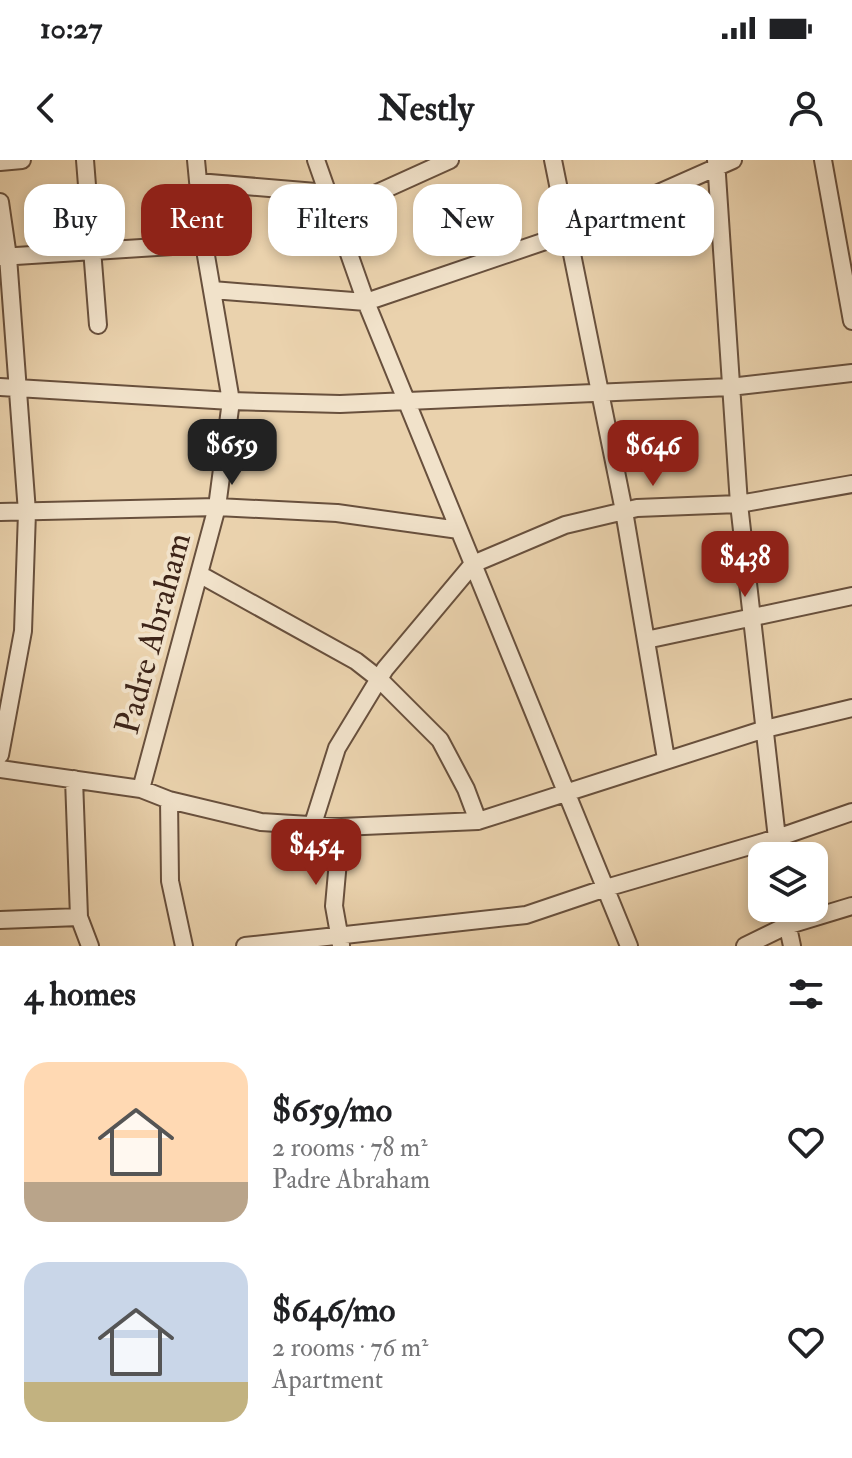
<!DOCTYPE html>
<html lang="en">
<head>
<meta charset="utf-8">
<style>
  body { margin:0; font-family:"IM FELL Double Pica",serif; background:#f6f6f6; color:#202124; height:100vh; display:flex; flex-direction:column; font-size:30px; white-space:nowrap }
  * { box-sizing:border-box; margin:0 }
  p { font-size:26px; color:#757577 }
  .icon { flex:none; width:44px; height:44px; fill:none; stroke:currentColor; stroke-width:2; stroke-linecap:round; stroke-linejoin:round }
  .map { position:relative; height:786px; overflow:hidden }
  .drawer { display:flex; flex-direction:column; background:#fff; flex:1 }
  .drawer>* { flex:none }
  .hud { position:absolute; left:24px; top:24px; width:804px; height:72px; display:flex; gap:16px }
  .fabs { position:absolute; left:748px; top:682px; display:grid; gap:16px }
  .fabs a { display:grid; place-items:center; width:80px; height:80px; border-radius:16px; background:#fff; box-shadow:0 4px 12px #0003; font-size:40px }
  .price { position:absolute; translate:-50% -68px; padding:0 18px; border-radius:16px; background:#8f2418; color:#fff; font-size:26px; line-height:52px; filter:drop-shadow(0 2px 4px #0008) }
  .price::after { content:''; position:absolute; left:50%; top:48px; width:24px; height:18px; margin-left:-12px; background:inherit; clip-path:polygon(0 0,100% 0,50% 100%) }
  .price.current { background:#222; color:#fff }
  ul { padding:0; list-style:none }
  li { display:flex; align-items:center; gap:24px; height:200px; padding:0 24px }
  li span { display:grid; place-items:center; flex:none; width:224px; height:160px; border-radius:24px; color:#555 }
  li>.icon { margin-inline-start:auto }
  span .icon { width:96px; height:96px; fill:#fffc; stroke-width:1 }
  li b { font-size:34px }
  h2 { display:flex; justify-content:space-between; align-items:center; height:96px; padding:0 24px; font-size:34px }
  .tag { padding:0 28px; border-radius:24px; background:#fff; box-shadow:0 4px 12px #0003; font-size:28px; line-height:72px }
  .tag.current { background:#8f2418; color:#fff }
  .status { display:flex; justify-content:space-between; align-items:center; height:56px; padding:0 40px; background:#fff; direction:ltr }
  .status svg { height:22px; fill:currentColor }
  header { display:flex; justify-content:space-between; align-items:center; height:104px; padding:0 24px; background:#fff; font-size:36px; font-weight:800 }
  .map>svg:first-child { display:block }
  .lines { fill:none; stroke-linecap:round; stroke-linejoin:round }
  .minor-casing { stroke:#68503d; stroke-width:20 }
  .minor { stroke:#f1e2ca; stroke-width:16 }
  .labels { text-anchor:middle; stroke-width:8; stroke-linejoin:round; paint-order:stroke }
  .street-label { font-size:34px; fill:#3d2418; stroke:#f1e2ca }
</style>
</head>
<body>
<div class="status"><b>10:27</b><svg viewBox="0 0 49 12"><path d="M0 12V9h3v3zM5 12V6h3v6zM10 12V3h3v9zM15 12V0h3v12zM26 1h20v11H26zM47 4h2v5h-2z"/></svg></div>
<header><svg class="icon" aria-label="back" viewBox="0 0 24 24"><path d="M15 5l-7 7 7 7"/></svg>Nestly<svg class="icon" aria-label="person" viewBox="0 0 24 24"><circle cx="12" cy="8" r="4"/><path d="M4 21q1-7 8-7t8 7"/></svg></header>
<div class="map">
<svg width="852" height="786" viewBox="0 0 852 786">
  <rect width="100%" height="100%" fill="#ead2ad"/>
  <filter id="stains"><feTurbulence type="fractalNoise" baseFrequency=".0025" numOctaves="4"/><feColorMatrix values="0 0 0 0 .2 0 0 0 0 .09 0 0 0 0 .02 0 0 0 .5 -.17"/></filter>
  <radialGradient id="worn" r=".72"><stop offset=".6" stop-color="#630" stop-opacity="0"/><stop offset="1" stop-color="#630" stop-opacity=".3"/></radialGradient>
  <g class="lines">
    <defs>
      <path id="minor" d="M85,0L98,165
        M316,0L366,142L629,786
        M553,0L624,351L666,599
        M716,0L739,344L779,696
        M823,0L852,161
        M0,2L22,0
        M198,22L328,33
        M0,42L8,97L27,352L23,471L0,595
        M335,52L450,0
        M0,97L204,84
        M212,130L366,142L566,74L733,0
        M0,227L231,241L340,244L730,227L852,213
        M0,352L217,347L337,353L459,370
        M199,414L356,501L379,519L440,580L466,629L478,661
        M646,480L852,436
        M0,609L141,629L169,640L261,662L341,667L478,661L765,569L852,548
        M74,619L79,757L90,786
        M141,629L217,347L231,241L204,84L196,0
        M169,640L170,721L184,786
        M313,664L337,588L385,509L473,404L565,365L637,348L739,344L852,324
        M784,748L792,786
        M0,760L79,757
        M341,785L334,746L341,667
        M245,786L526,755L606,728L777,678L852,652
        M745,786L786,766L852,746"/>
    </defs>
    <!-- minor casing -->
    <use href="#minor" class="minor-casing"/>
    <!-- minor -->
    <use href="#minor" class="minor"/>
  </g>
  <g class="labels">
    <!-- street labels -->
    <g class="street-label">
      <text transform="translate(152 473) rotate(-75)" y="12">Padre Abraham</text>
    </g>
  </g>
  <rect width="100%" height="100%" filter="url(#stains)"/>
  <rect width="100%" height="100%" fill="url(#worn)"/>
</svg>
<div class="fabs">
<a><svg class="icon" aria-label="layers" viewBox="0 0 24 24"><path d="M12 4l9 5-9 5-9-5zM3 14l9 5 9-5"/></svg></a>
</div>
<b class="price current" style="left:232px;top:327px">$659</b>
<b class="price" style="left:653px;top:328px">$646</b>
<b class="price" style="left:745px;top:439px">$438</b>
<b class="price" style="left:316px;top:727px">$454</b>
<div class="hud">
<a class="tag">Buy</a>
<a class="tag current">Rent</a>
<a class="tag">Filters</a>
<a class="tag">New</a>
<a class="tag">Apartment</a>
</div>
</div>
<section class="drawer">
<h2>4 homes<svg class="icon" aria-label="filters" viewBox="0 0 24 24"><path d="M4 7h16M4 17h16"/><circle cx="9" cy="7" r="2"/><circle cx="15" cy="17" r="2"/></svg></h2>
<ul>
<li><span style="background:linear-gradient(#ffd9b3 75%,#b9a48a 0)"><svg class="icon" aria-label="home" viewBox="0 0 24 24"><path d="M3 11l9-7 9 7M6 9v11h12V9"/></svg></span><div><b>$659/mo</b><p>2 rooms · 78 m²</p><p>Padre Abraham</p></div><svg class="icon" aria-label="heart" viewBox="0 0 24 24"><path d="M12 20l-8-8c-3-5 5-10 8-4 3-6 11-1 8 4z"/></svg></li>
<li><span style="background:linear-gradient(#c9d6e8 75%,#c2b280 0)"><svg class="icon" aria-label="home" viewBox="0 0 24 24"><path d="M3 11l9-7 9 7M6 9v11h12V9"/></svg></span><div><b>$646/mo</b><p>2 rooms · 76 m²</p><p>Apartment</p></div><svg class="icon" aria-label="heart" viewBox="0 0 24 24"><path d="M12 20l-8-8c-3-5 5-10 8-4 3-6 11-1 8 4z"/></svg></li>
</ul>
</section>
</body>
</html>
